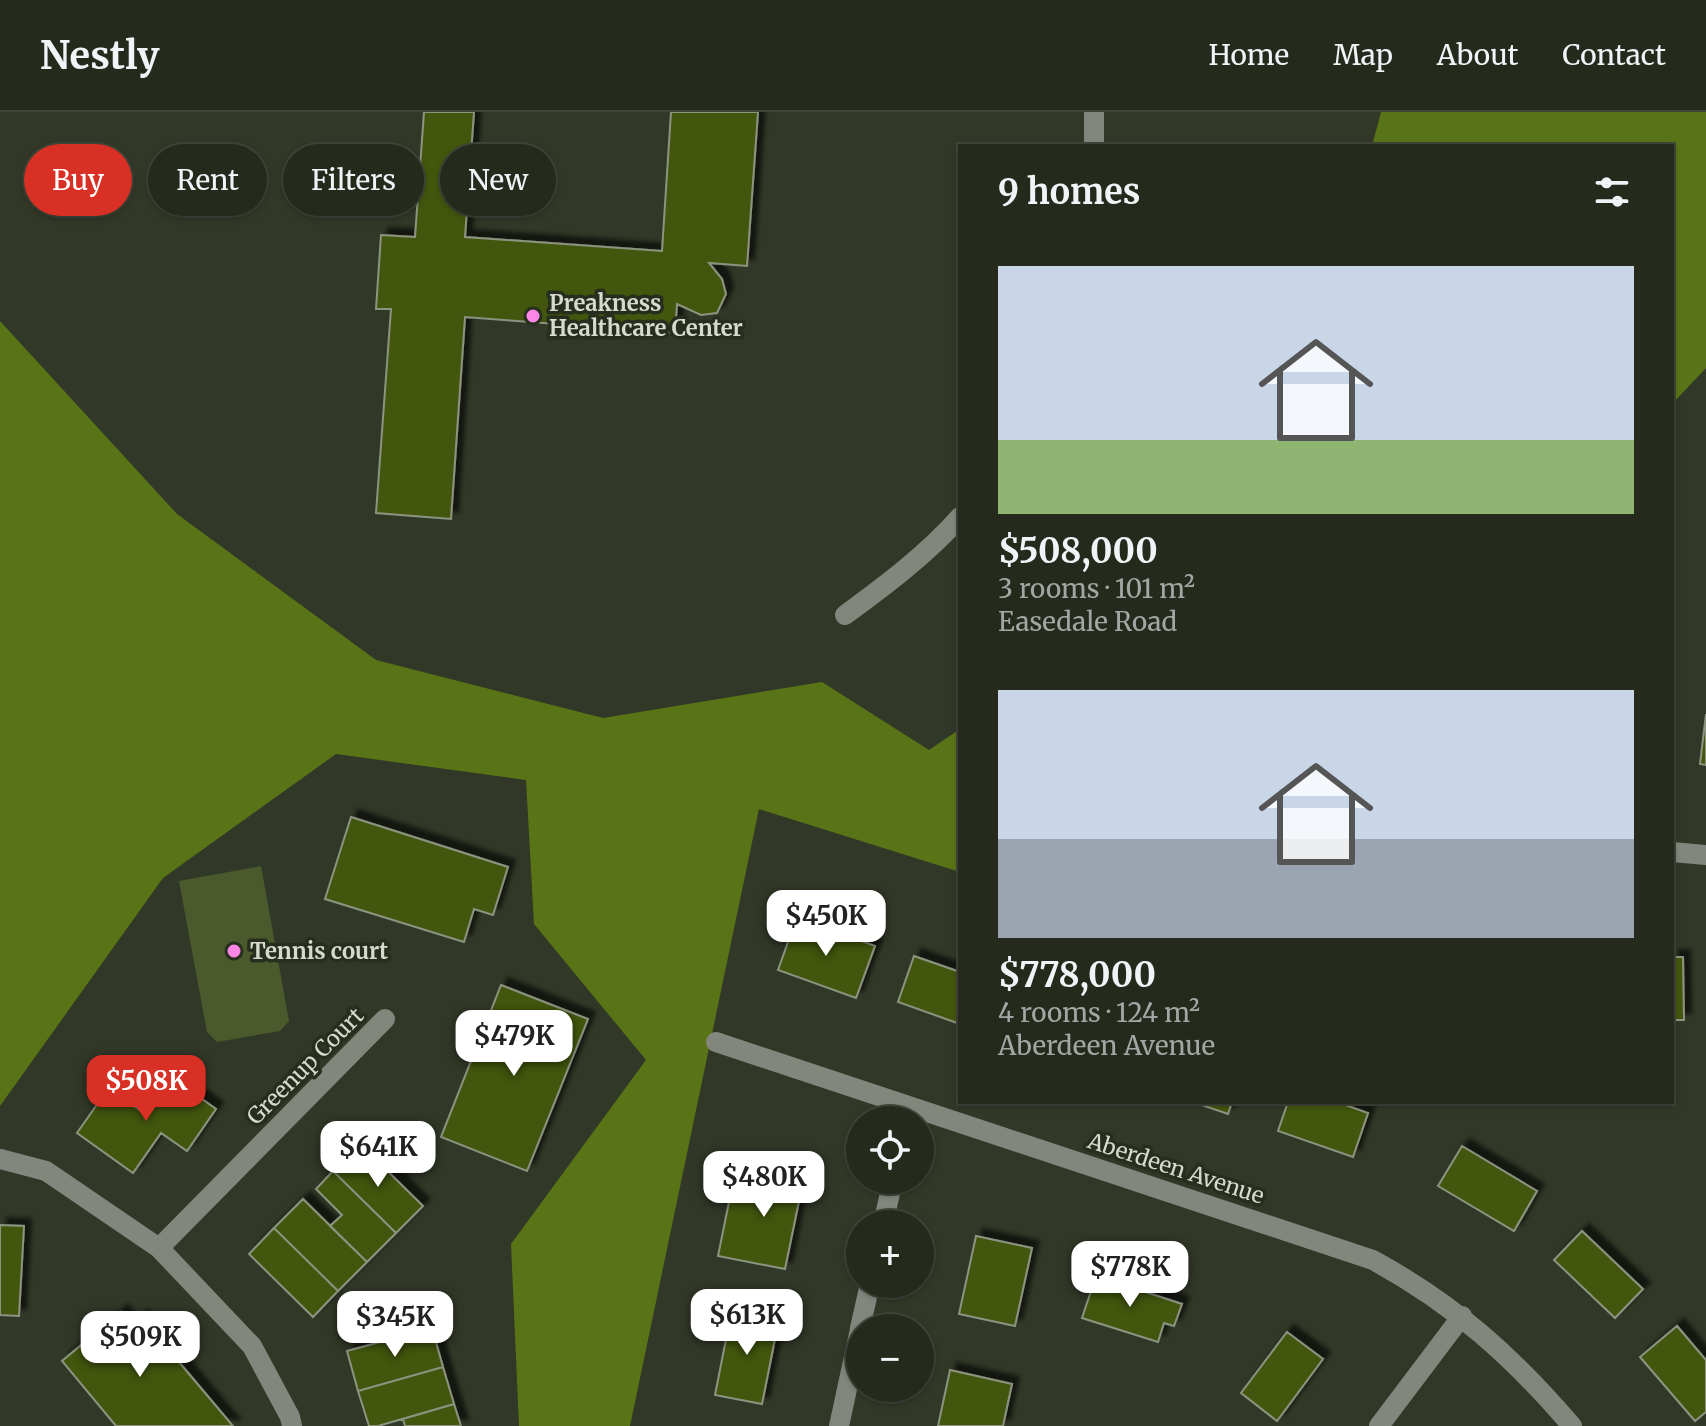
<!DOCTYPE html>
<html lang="en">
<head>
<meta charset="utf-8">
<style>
  body { margin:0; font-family:Merriweather,serif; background:#31362a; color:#f1f3f6; height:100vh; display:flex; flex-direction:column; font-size:30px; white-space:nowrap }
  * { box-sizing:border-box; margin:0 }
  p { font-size:26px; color:#a3a7a4 }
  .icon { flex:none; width:44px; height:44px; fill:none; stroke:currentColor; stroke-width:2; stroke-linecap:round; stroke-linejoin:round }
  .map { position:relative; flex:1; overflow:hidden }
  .details { position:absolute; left:958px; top:32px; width:716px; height:960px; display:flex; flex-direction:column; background:#252a1d; border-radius:0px; box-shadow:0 2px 6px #0004,0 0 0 2px #42463b }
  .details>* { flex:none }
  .top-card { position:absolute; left:24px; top:32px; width:760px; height:72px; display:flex; gap:16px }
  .fabs { position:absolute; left:846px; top:994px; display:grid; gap:16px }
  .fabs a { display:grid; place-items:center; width:88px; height:88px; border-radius:50%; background:#252a1d; box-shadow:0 2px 6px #0004,0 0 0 2px #42463b; font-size:40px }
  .price { position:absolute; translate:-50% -68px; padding:0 18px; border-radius:16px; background:#fff; color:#222; font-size:26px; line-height:52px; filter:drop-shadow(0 2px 4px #0008) }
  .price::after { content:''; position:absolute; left:50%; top:48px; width:24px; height:18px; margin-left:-12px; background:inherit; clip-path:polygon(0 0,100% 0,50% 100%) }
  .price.active { background:#d93025; color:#fff }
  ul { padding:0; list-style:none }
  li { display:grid; align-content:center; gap:16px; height:424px; padding:0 40px }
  li span { display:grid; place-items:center; height:248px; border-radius:0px; color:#555 }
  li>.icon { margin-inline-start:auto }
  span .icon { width:144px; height:144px; fill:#fffc; stroke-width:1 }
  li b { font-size:34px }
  h2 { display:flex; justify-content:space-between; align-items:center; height:96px; padding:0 40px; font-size:34px }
  .tag { padding:0 28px; border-radius:36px; background:#252a1d; box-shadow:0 2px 6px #0004,0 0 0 2px #42463b; font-size:28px; line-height:72px }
  .tag.active { background:#d93025; color:#fff }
  header { display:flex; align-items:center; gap:48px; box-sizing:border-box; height:112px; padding:0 40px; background:#252a1d; border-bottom:2px solid #42463b }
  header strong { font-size:38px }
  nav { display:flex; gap:44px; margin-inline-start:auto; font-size:28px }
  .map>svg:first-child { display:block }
  .green { fill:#4a5a2c }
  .forest { fill:#597417 }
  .building { fill:#425611; stroke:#8c9480; stroke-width:2; filter:url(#shadow) }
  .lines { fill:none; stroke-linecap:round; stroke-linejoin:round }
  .minor { stroke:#82867d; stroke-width:20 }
  .poi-dot { fill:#fb86e5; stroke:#272e1d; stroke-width:3 }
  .labels { text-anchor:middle; stroke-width:7; stroke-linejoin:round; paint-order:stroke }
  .poi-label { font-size:22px; font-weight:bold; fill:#d6dacf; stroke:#272e1d; text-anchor:start }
  .street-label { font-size:22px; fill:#d6dacf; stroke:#272e1d }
</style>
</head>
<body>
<header>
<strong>Nestly</strong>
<nav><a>Home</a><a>Map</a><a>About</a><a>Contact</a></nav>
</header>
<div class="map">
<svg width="1706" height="1314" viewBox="0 0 1706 1314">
  <defs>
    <filter id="shadow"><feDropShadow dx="7" dy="-7" stdDeviation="2" flood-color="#0009"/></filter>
  </defs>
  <rect width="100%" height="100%" fill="#313827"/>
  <!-- green -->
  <path class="green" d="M261,754L289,909L280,919L217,930L207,920L179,769Z"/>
  <!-- forest -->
  <path class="forest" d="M1381,0H1706V256L1672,292V34H1372Z
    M0,209L177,402L376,548L603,606L822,570L929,638L960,617V760L759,697L630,1314H519L511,1132L646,948L534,812L526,668L336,642L163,766L0,994Z"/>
  <!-- building -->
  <path class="building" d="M424,0H474L465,125L662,139L671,0H758L747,154L709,151L722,167L726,182L717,201L701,203L677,192L675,221L465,205L451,407L376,401L391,197H376L381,123L415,125Z
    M1706,602V653L1700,652Z
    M351,705L508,755L493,803L474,797L464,830L325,787Z
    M797,805L875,834L856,886L778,858Z
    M914,844L960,860V912L898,890Z
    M1672,845H1683L1684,908H1672Z
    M501,873L588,907L527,1059L441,1025Z
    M167,962L216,997L187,1039L161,1021L133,1061L77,1021L108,977L141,999Z
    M1193,990H1232L1228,1002Z
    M1288,990H1337L1368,1001L1353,1045L1278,1019Z
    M361,1033L423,1094L396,1121L333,1059Z
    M1462,1034L1537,1079L1514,1119L1438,1074Z
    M759,1050L805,1060L785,1157L718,1144L730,1085L751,1090Z
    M333,1059L396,1121L367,1150L330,1114L342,1103L316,1077Z
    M303,1087L367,1150L338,1179L274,1116Z
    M0,1113L24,1114L19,1204L0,1203Z
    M274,1116L338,1179L313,1205L249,1142Z
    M1582,1119L1643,1177L1615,1206L1554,1148Z
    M976,1124L1032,1136L1015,1214L959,1202Z
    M1096,1164L1182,1192L1174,1214L1164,1211L1158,1230L1082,1206Z
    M732,1197L779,1207L762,1292L715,1283Z
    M121,1200L132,1213L141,1205L233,1314H116L62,1249Z
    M1677,1214L1706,1248V1300L1695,1309L1640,1245Z
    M432,1216L443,1255L358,1279L347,1239Z
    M1287,1220L1323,1247L1277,1309L1241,1281Z
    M443,1255L454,1292L378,1314H369L358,1279Z
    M950,1258L1012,1272L1003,1314H938Z
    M454,1292L461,1314H405L403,1307Z"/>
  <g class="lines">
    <!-- minor -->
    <path class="minor" d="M1094,0V34
      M845,503C886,473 926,443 960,405
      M1672,740L1706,743
      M716,930L1373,1148C1455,1193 1512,1244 1572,1314
      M0,1047L46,1059L159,1136L252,1234L290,1305L292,1314
      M883,1112L893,1068
      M159,1136L385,907
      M860,1216L870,1172
      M839,1314L860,1217
      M1379,1314L1462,1204"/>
  </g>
  <!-- markers -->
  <g class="poi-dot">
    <circle cx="533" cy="204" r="8"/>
    <circle cx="234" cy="839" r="8"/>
  </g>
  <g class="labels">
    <!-- poi labels -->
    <g class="poi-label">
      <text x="549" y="199">Preakness<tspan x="549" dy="25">Healthcare Center</tspan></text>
      <text x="250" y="847">Tennis court</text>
    </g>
    <!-- street labels -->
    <g class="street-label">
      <text transform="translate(305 954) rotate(-45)" y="8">Greenup Court</text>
      <text transform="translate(1176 1056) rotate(18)" y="8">Aberdeen Avenue</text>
    </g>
  </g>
</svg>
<div class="fabs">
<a><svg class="icon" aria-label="locate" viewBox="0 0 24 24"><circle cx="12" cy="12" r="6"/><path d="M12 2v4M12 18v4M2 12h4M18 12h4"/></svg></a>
<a>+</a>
<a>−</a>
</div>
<b class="price" style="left:826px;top:846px">$450K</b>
<b class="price" style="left:514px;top:966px">$479K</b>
<b class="price active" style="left:146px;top:1011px">$508K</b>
<b class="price" style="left:378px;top:1077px">$641K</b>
<b class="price" style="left:764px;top:1107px">$480K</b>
<b class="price" style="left:1130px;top:1197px">$778K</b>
<b class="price" style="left:747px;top:1245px">$613K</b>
<b class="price" style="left:395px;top:1247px">$345K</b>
<b class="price" style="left:140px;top:1267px">$509K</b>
<div class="top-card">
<a class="tag active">Buy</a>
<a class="tag">Rent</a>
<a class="tag">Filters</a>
<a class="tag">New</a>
</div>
<section class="details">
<h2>9 homes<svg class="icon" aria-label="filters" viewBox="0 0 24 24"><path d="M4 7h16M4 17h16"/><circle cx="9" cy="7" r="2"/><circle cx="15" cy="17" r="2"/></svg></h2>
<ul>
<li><span style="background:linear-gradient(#c9d6e8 70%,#8fb573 0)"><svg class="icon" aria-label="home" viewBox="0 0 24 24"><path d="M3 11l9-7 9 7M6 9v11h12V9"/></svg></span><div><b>$508,000</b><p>3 rooms · 101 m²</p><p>Easedale Road</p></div></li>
<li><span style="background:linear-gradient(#c9d6e8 60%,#9aa5b1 0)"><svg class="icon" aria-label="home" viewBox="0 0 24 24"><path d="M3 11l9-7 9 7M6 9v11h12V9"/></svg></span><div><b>$778,000</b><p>4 rooms · 124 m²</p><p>Aberdeen Avenue</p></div></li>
</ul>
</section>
</div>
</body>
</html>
